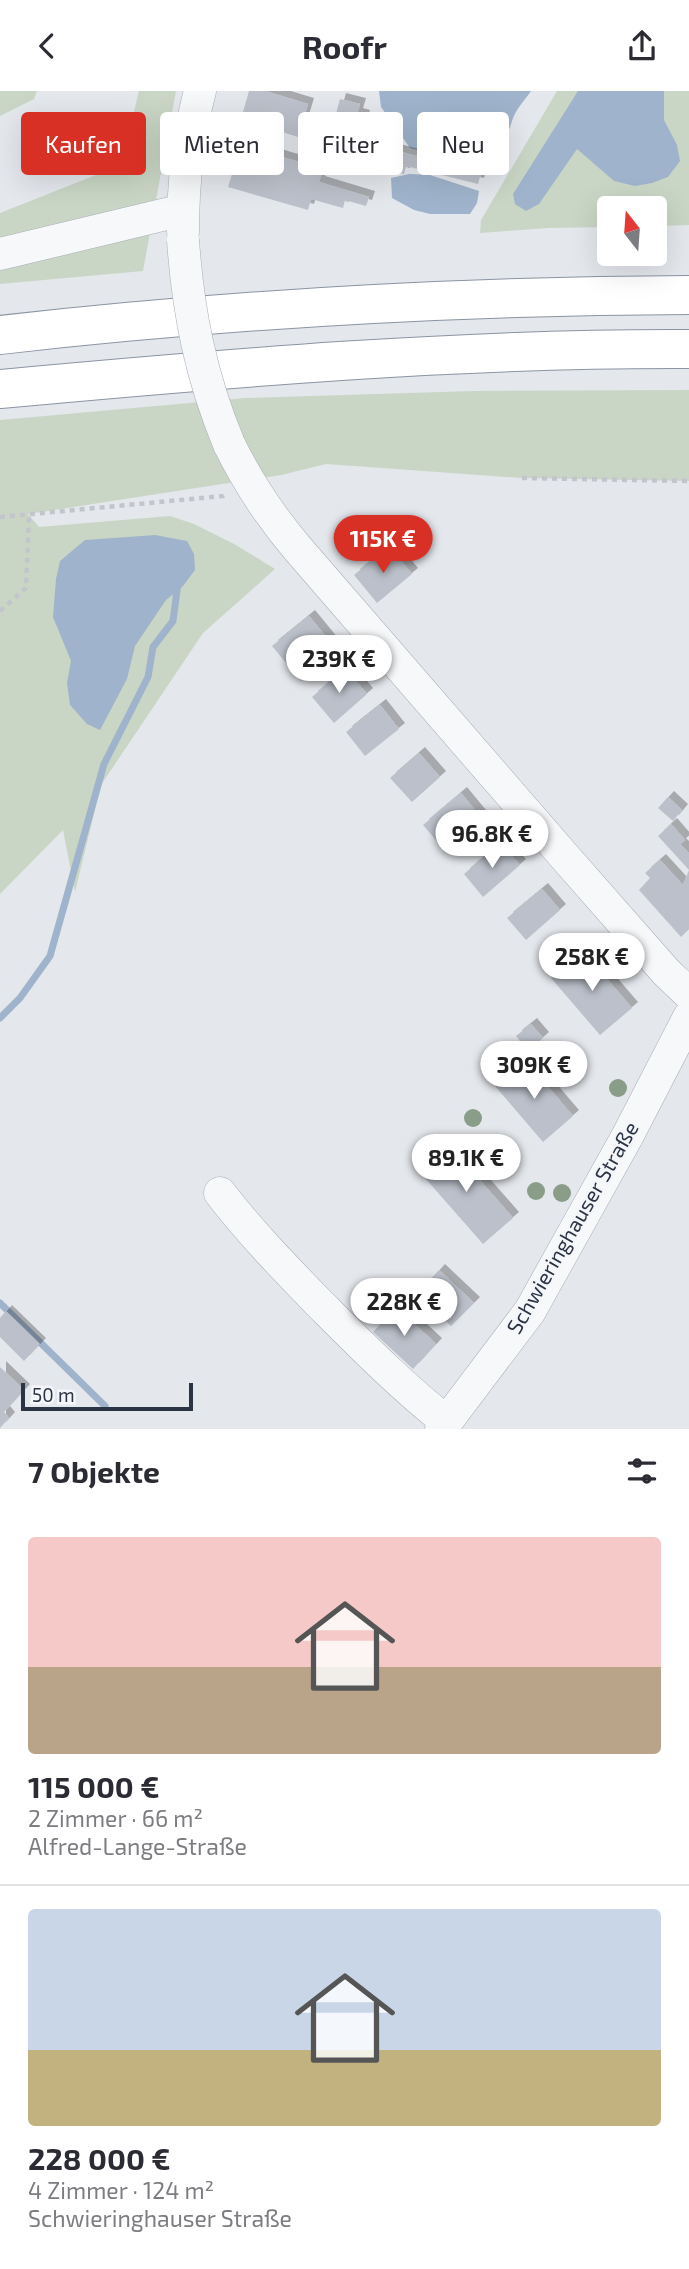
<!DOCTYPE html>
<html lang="de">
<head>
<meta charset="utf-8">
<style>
  body { margin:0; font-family:"Exo 2",sans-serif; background:#f2f2f3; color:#2b2b33; height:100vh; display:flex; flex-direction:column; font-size:26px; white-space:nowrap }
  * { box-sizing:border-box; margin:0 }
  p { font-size:23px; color:#7c7c81 }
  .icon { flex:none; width:38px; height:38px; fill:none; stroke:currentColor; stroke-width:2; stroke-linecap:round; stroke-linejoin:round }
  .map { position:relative; height:1338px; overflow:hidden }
  .panel { display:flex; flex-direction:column; background:#fff; flex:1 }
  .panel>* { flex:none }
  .top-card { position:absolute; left:21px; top:21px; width:648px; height:63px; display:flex; gap:14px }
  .needle { width:46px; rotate:343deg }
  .tools { position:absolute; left:597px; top:105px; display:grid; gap:14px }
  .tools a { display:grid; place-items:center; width:70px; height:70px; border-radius:7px; background:#fff; box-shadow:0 7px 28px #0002; font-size:35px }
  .scale { position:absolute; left:21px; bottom:18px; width:172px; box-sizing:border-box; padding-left:7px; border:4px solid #2b3445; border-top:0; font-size:19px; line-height:24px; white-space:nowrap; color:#2b3445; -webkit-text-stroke:5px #f4f6f9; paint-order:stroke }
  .price { position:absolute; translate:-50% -60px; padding:0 16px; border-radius:24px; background:#fff; color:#222; font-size:23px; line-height:46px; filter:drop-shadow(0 2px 4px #0008) }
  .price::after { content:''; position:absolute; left:50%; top:42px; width:21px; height:16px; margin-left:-10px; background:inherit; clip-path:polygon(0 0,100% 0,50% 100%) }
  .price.active { background:#d93025; color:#fff }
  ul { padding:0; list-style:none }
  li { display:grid; align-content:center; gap:14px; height:371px; padding:0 28px }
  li+li { border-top:2px solid #e1e1e2 }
  li span { display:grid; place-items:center; height:217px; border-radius:7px; color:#555 }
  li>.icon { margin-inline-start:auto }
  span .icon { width:126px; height:126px; fill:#fffc; stroke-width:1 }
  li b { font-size:30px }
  h2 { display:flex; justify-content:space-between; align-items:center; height:84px; padding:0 28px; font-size:30px }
  .pill { padding:0 24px; border-radius:7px; background:#fff; box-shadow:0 7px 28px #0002; font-size:24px; line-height:63px }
  .pill.active { background:#d93025; color:#fff }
  header { display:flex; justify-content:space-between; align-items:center; height:91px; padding:0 28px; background:#fff; font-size:32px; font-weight:700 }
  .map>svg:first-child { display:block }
  .green { fill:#c9d6c5 }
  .water { fill:#9fb4cc }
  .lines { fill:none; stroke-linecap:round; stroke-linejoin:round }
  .stream { stroke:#9fb4cc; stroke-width:7 }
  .building { fill:#bbc0ca; filter:url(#shadow) }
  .minor-casing { stroke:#a9aeb7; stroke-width:33 }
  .highway-casing { stroke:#8b94a3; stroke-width:40 }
  .path { stroke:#c2c5cb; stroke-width:4.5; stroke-dasharray:5 5; stroke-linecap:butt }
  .minor { stroke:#f7f8fa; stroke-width:32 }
  .highway { stroke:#fff; stroke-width:38 }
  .minor-bridge-casing { stroke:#a9aeb7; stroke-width:33; stroke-linecap:butt }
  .minor-bridge { stroke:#f7f8fa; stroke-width:32 }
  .tree { fill:#899d89 }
  .labels { text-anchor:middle; stroke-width:5; stroke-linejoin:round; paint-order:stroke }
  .street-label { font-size:21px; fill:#2b3445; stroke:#f4f6f9 }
</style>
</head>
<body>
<header><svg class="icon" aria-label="back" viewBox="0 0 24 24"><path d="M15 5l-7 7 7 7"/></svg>Roofr<svg class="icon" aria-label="share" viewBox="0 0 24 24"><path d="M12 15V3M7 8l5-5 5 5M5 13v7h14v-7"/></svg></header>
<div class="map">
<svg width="689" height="1338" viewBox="0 0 689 1338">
  <defs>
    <filter id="shadow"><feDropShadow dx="6" dy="-6" stdDeviation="0" flood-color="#0004"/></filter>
  </defs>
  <rect width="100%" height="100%" fill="#e4e7ec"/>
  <!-- green -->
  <path class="green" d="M0,0H37L34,8L0,25Z
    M139,0H176L143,180L0,193V122L121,74Z
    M557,0H689V134L655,135L654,117H609V136L548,137L480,142L481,129Z
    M689,299V390L522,387L326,373L281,384L28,423L39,436L170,425L194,433L236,454L275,478L203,542L101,694L75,801L63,739L0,803V329L245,307L474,300Z"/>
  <!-- water -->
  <path class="water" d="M379,0H531C525,9 515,19 512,30C506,48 499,67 481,76L410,57L381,16Z
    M578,0H664V29L677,54L680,70L668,86L652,92L635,95L614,90L577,58L539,113L526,120L515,113L513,103Z
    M409,83L430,84L479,100L477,112L470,123H430L414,119L392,107L391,87Z
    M155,444L187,450L194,463L195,479L183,495L166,509L135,555L127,588L100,639L87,633L70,614L67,592L71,570L53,526L56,488L60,470L85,449Z"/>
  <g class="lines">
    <!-- stream -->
    <path class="stream" d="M0,927L20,907L50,865L104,673L148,586L153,556L173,530L178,492
      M0,1212L105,1315"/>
  </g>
  <!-- building -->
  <path class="building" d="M249,0H265L308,13L298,46L241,28Z
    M340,8L360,13L357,23L364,25L359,45L395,54L394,59L481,82L478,93L406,75L404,83L389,79L391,71L327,55Z
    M241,54L323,78L319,91L369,106L366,115L345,109L343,117L311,108L308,119L228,96Z
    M389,455L412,483L377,512L354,484Z
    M309,525L337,559L301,590L272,555Z
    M345,577L367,603L334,632L312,606Z
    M380,614L399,638L365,665L346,641Z
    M419,662L440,686L412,711L390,687Z
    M461,702L480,725L443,757L423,734Z
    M668,706L682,719L673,730L658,717Z
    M671,733L685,749L680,753L689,762V838L681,846L639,799L650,787L645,782L660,769L683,794L689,779L658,745Z
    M500,752L520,774L483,806L464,783Z
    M542,798L560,819L526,849L507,827Z
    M583,860L632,917L600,944L551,887Z
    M531,933L543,947L528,960L516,945Z
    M525,969L573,1025L543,1051L495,995Z
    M448,1053L513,1127L483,1153L418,1079Z
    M439,1179L474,1212L451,1235L417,1203Z
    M396,1216L436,1253L413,1278L373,1241Z
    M6,1220L40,1253L24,1270L0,1246V1227Z
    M0,1276L24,1299L4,1321L9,1327L0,1337Z"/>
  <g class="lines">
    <defs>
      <path id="minor" d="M183,141C183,94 188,45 200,0
        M0,163L183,119
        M229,353C248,392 270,425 298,458L564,765L666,881L689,903
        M220,1102C250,1141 283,1175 317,1210C359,1252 400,1294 447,1331
        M441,1338L530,1220L628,1044L689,926"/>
      <path id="highway" d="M0,244C229,218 459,205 689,204
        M0,298C229,277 459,257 689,258"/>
    </defs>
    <!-- minor casing -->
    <use href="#minor" class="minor-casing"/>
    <!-- highway casing -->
    <use href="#highway" class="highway-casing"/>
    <!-- path -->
    <path class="path" d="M522,387L689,390
      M0,426L223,405L228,402
      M0,520L26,497L29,424"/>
    <!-- minor -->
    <use href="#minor" class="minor"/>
    <!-- highway -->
    <use href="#highway" class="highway"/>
    <defs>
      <path id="minor-bridge" d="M183,149C188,221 201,286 229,353"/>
    </defs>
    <!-- minor-bridge casing -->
    <use href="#minor-bridge" class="minor-bridge-casing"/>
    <!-- minor-bridge -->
    <use href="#minor-bridge" class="minor-bridge"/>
  </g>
  <!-- trees -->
  <g class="tree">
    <circle cx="574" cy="978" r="9"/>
    <circle cx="618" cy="997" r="9"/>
    <circle cx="473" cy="1027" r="9"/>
    <circle cx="536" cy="1100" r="9"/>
    <circle cx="562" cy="1102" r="9"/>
  </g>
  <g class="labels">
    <!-- street labels -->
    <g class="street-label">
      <text transform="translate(573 1137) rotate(-60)" y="7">Schwieringhauser Straße</text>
    </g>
  </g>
</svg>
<div class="tools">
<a><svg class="needle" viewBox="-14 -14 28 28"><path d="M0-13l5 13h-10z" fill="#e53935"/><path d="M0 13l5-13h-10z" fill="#7c7c81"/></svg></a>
</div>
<div class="scale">50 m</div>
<b class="price active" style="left:383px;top:484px">115K €</b>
<b class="price" style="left:339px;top:604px">239K €</b>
<b class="price" style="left:492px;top:779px">96.8K €</b>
<b class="price" style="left:592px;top:902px">258K €</b>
<b class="price" style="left:534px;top:1010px">309K €</b>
<b class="price" style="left:466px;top:1103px">89.1K €</b>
<b class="price" style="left:404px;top:1247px">228K €</b>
<div class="top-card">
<a class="pill active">Kaufen</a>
<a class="pill">Mieten</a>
<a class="pill">Filter</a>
<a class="pill">Neu</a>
</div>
</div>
<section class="panel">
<h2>7 Objekte<svg class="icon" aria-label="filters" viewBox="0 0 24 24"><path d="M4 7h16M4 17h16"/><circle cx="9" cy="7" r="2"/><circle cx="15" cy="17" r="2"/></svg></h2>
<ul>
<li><span style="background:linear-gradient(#f6c9c9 60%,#b9a48a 0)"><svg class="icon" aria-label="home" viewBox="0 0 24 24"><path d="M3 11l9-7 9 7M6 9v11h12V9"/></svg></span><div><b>115 000 €</b><p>2 Zimmer · 66 m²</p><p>Alfred-Lange-Straße</p></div></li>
<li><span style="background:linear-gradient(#c9d6e8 65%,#c2b280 0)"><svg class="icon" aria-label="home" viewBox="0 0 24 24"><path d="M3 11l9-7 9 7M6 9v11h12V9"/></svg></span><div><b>228 000 €</b><p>4 Zimmer · 124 m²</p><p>Schwieringhauser Straße</p></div></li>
</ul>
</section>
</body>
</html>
